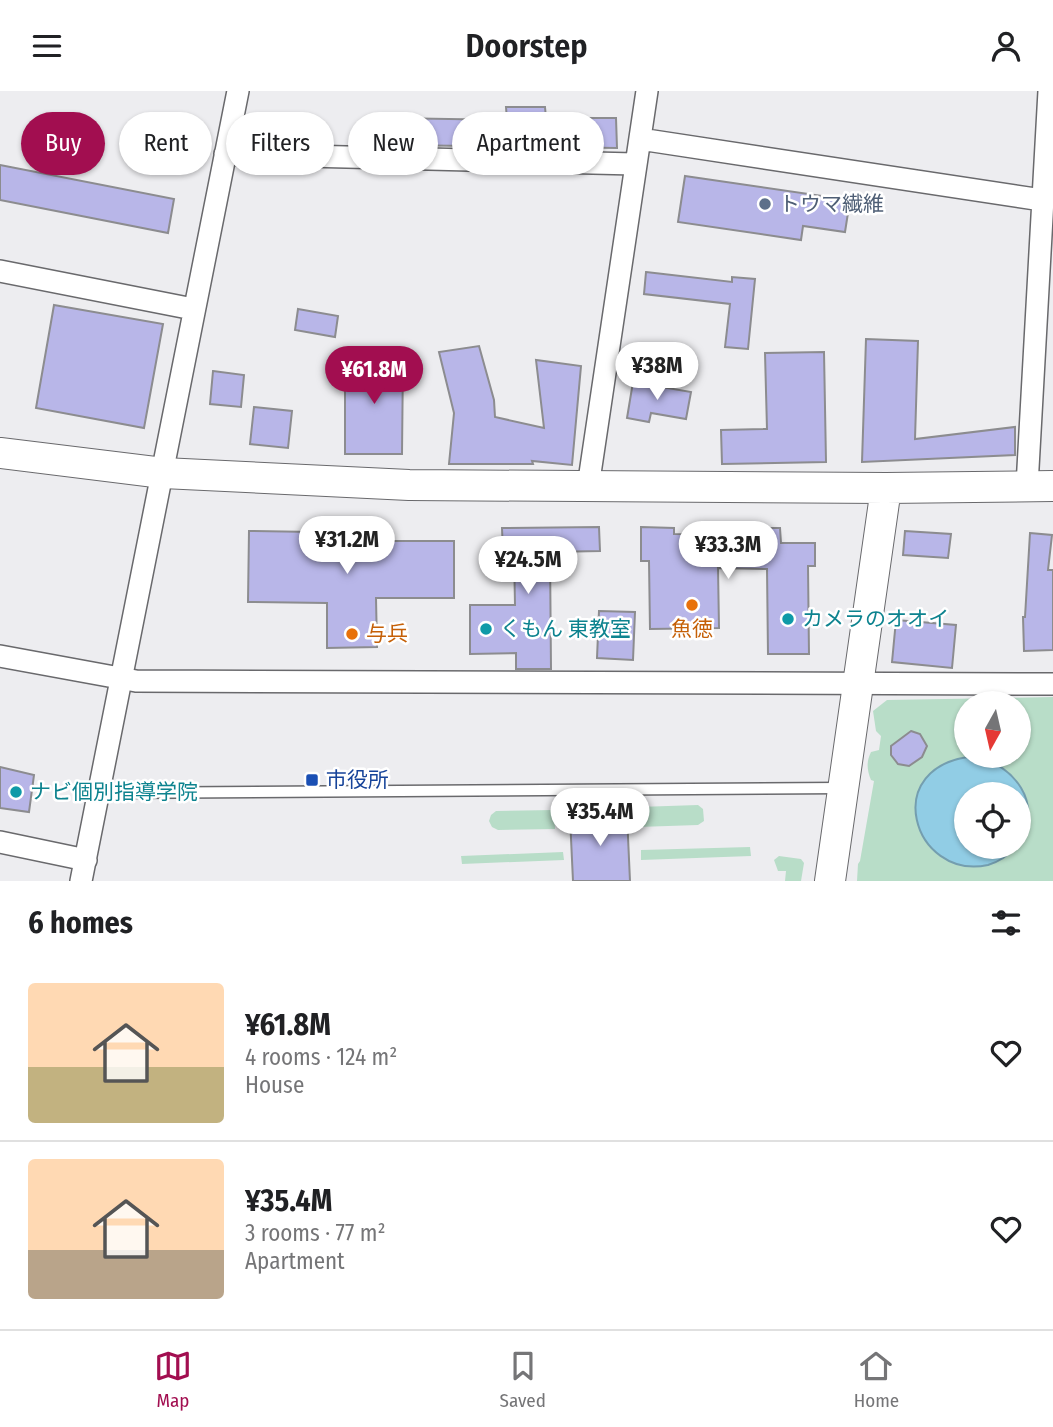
<!DOCTYPE html>
<html lang="en">
<head>
<meta charset="utf-8">
<style>
  body { margin:0; font-family:"Fira Sans Condensed","Noto Sans JP",sans-serif; background:#f6f6f6; color:#202124; height:100vh; display:flex; flex-direction:column; font-size:26px; white-space:nowrap }
  * { box-sizing:border-box; margin:0 }
  p { font-size:23px; color:#757577 }
  .icon { flex:none; width:38px; height:38px; fill:none; stroke:currentColor; stroke-width:2; stroke-linecap:round; stroke-linejoin:round }
  .map { position:relative; height:790px; overflow:hidden }
  .side { display:flex; flex-direction:column; background:#fff; flex:1 }
  .side>* { flex:none }
  .hud { position:absolute; left:21px; top:21px; width:700px; height:63px; display:flex; gap:14px }
  .needle { width:46px; rotate:188deg }
  .controls { position:absolute; left:954px; top:600px; display:grid; gap:14px }
  .controls a { display:grid; place-items:center; width:77px; height:77px; border-radius:50%; background:#fff; box-shadow:0 2px 5px #0004; font-size:35px }
  .price { position:absolute; translate:-50% -60px; padding:0 16px; border-radius:24px; background:#fff; color:#222; font-size:23px; line-height:46px; filter:drop-shadow(0 2px 4px #0008) }
  .price::after { content:''; position:absolute; left:50%; top:42px; width:21px; height:16px; margin-left:-10px; background:inherit; clip-path:polygon(0 0,100% 0,50% 100%) }
  .price.active { background:#a20e50; color:#fff }
  ul { padding:0; list-style:none }
  li { display:flex; align-items:center; gap:21px; height:175px; padding:0 28px }
  li+li { border-top:2px solid #e0e0e0 }
  li span { display:grid; place-items:center; flex:none; width:196px; height:140px; border-radius:7px; color:#555 }
  li>.icon { margin-inline-start:auto }
  span .icon { width:84px; height:84px; fill:#fffc; stroke-width:1 }
  li b { font-size:30px }
  h2 { display:flex; justify-content:space-between; align-items:center; height:84px; padding:0 28px; font-size:30px }
  .pill { padding:0 24px; border-radius:32px; background:#fff; box-shadow:0 2px 5px #0004; font-size:24px; line-height:63px }
  .pill.active { background:#a20e50; color:#fff }
  header { display:flex; justify-content:space-between; align-items:center; height:91px; padding:0 28px; background:#fff; font-size:32px; font-weight:600 }
  .dock { display:flex; justify-content:space-around; align-items:center; height:98px; border-top:2px solid #e0e0e0; background:#fff; font-size:19px; color:#757577 }
  .dock a { display:grid; justify-items:center; gap:4px }
  .dock .active { color:#a20e50 }
  .map>svg:first-child { display:block }
  .green { fill:#b8ddc8; fill-rule:evenodd }
  .water { fill:#91cde5; stroke:#749eaf; stroke-width:2 }
  .building { fill:#b8b6e8; stroke:#8c8c8f; stroke-width:2 }
  .lines { fill:none; stroke-linecap:round; stroke-linejoin:round }
  .lane-casing { stroke:#69696c; stroke-width:13 }
  .street-casing { stroke:#69696c; stroke-width:24 }
  .secondary-casing { stroke:#69696c; stroke-width:32 }
  .lane { stroke:#fff; stroke-width:10 }
  .street { stroke:#fff; stroke-width:21 }
  .secondary { stroke:#fff; stroke-width:30 }
  .service-dot { fill:#5c6f8a; stroke:#fff; stroke-width:2.5 }
  .food-dot { fill:#e8710a; stroke:#fff; stroke-width:2.5 }
  .culture-dot { fill:#0f9aa8; stroke:#fff; stroke-width:2.5 }
  .transit-dot { fill:#1a4fb4; stroke:#fff; stroke-width:2.5 }
  .labels { text-anchor:middle; stroke-width:5; stroke-linejoin:round; paint-order:stroke }
  .service-label { font-size:21px; fill:#4e5e75; stroke:#fff; text-anchor:start }
  .culture-label { font-size:21px; fill:#0d838f; stroke:#fff; text-anchor:start }
  .food-label { font-size:21px; fill:#c56008; stroke:#fff }
  .transit-label { font-size:21px; fill:#164399; stroke:#fff; text-anchor:start }
</style>
</head>
<body>
<header><svg class="icon" aria-label="menu" viewBox="0 0 24 24"><path d="M4 6h16M4 12h16M4 18h16"/></svg>Doorstep<svg class="icon" aria-label="person" viewBox="0 0 24 24"><circle cx="12" cy="8" r="4"/><path d="M4 21q1-7 8-7t8 7"/></svg></header>
<div class="map">
<svg width="1053" height="790" viewBox="0 0 1053 790">
  <rect width="100%" height="100%" fill="#ededf0"/>
  <!-- green -->
  <path class="green" d="M1053,606V790H857L858,773L860,770L874,690L871,689C867,679 866,671 871,661L879,659L881,645L876,640L873,620L887,609ZM966,612H1018V665H966ZM966,704H1018V756H966Z
    M698,714L703,718L704,730L698,734L638,736V716Z
    M554,719L555,738L498,739L492,736L489,730L491,724L496,720Z
    M750,756L751,765L641,769V759Z
    M563,761L564,769L462,773L461,765Z
    M779,765L801,768L804,772L801,790H785L786,780H778L774,769Z"/>
  <!-- water -->
  <path class="water" d="M976,665C1014,675 1044,712 1019,750L1018,704H966V756H1015C1008,765 998,771 988,774C913,790 877,673 976,665Z"/>
  <!-- building -->
  <path class="building" d="M506,16H545L546,27H616L617,57L392,54L391,27L507,29Z
    M0,74L174,108L168,142L0,109Z
    M685,85L850,109L845,141L803,135L801,149L678,131Z
    M646,181L732,191V186L755,188L748,258L725,256L730,213L644,203Z
    M54,214L163,233L144,337L36,317Z
    M298,218L338,225L335,246L295,239Z
    M866,248L918,250L915,348L1015,336V364L862,371Z
    M479,255L494,309L495,326L544,337L536,269L581,275L572,374L532,370L533,373H449L454,322L439,261Z
    M824,261L826,371L722,373L721,339L767,338L765,262Z
    M345,266L403,267L402,363H345Z
    M213,280L244,284L241,316L210,313Z
    M633,291L691,301L686,328L651,322L649,331L627,327Z
    M254,316L292,320L288,357L250,353Z
    M599,436L600,460L550,461L551,578H516V562L470,563V514H515L514,461L503,462L502,437Z
    M641,436L674,437V443L756,444L755,437H780L781,452H815V475H808L809,563H768L767,478L718,477L719,537L650,538L649,470H641Z
    M249,440L373,442V450H454V507H376L377,556L327,557V512L248,511Z
    M905,440L951,443L948,467L903,464Z
    M1030,442L1052,444L1048,479H1053V559L1024,560L1023,526H1025Z
    M599,520L635,521L633,569L597,567Z
    M896,529L956,534L952,577L892,571Z
    M911,640L920,643L927,655L922,666L909,675L898,673L891,664V655Z
    M0,676L34,684L29,721L0,717Z
    M627,724L630,790H573L570,726Z"/>
  <g class="lines">
    <defs>
      <path id="lane" d="M100,702L842,697"/>
      <path id="street" d="M640,48L1042,109
        M225,63L635,73
        M0,180L193,218
        M1027,395L1049,0
        M588,396L647,0
        M0,565L136,590L1053,593
        M0,751L86,769
        M81,790L238,0"/>
      <path id="secondary" d="M0,362L163,382L409,394L886,397L1053,395
        M830,790L886,397"/>
    </defs>
    <!-- lane casing -->
    <use href="#lane" class="lane-casing"/>
    <!-- street casing -->
    <use href="#street" class="street-casing"/>
    <!-- secondary casing -->
    <use href="#secondary" class="secondary-casing"/>
    <!-- lane -->
    <use href="#lane" class="lane"/>
    <!-- street -->
    <use href="#street" class="street"/>
    <!-- secondary -->
    <use href="#secondary" class="secondary"/>
  </g>
  <!-- markers -->
  <circle class="service-dot" cx="765" cy="113" r="7"/>
  <g class="food-dot">
    <circle cx="692" cy="514" r="7"/>
    <circle cx="352" cy="543" r="7"/>
  </g>
  <g class="culture-dot">
    <circle cx="788" cy="528" r="7"/>
    <circle cx="486" cy="538" r="7"/>
    <circle cx="16" cy="701" r="7"/>
  </g>
  <rect class="transit-dot" x="305" y="682" width="14" height="14" rx="3.5"/>
  <g class="labels">
    <!-- service labels -->
    <g class="service-label">
      <text x="779" y="120">トウマ繊維</text>
    </g>
    <!-- culture labels -->
    <g class="culture-label">
      <text x="802" y="535">カメラのオオイ</text>
      <text x="500" y="545">くもん 東教室</text>
      <text x="30" y="708">ナビ個別指導学院</text>
    </g>
    <!-- food labels -->
    <g class="food-label">
      <text x="692" y="545">魚徳</text>
      <text x="366" y="550" text-anchor="start">与兵</text>
    </g>
    <!-- transit labels -->
    <g class="transit-label">
      <text x="326" y="696">市役所</text>
    </g>
  </g>
</svg>
<div class="controls">
<a><svg class="needle" viewBox="-14 -14 28 28"><path d="M0-13l5 13h-10z" fill="#e53935"/><path d="M0 13l5-13h-10z" fill="#757577"/></svg></a>
<a><svg class="icon" aria-label="locate" viewBox="0 0 24 24"><circle cx="12" cy="12" r="6"/><path d="M12 2v4M12 18v4M2 12h4M18 12h4"/></svg></a>
</div>
<b class="price" style="left:657px;top:311px">¥38M</b>
<b class="price active" style="left:374px;top:315px">¥61.8M</b>
<b class="price" style="left:347px;top:485px">¥31.2M</b>
<b class="price" style="left:728px;top:490px">¥33.3M</b>
<b class="price" style="left:528px;top:505px">¥24.5M</b>
<b class="price" style="left:600px;top:757px">¥35.4M</b>
<div class="hud">
<a class="pill active">Buy</a>
<a class="pill">Rent</a>
<a class="pill">Filters</a>
<a class="pill">New</a>
<a class="pill">Apartment</a>
</div>
</div>
<section class="side">
<h2>6 homes<svg class="icon" aria-label="filters" viewBox="0 0 24 24"><path d="M4 7h16M4 17h16"/><circle cx="9" cy="7" r="2"/><circle cx="15" cy="17" r="2"/></svg></h2>
<ul>
<li><span style="background:linear-gradient(#ffd9b3 60%,#c2b280 0)"><svg class="icon" aria-label="home" viewBox="0 0 24 24"><path d="M3 11l9-7 9 7M6 9v11h12V9"/></svg></span><div><b>¥61.8M</b><p>4 rooms · 124 m²</p><p>House</p></div><svg class="icon" aria-label="heart" viewBox="0 0 24 24"><path d="M12 20l-8-8c-3-5 5-10 8-4 3-6 11-1 8 4z"/></svg></li>
<li><span style="background:linear-gradient(#ffd9b3 65%,#b9a48a 0)"><svg class="icon" aria-label="home" viewBox="0 0 24 24"><path d="M3 11l9-7 9 7M6 9v11h12V9"/></svg></span><div><b>¥35.4M</b><p>3 rooms · 77 m²</p><p>Apartment</p></div><svg class="icon" aria-label="heart" viewBox="0 0 24 24"><path d="M12 20l-8-8c-3-5 5-10 8-4 3-6 11-1 8 4z"/></svg></li>
</ul>
</section>
<nav class="dock">
<a class="active"><svg class="icon" aria-label="map" viewBox="0 0 24 24"><path d="M3 6l6-2 6 2 6-2v14l-6 2-6-2-6 2zM9 4v14M15 6v14"/></svg>Map</a>
<a><svg class="icon" aria-label="saved" viewBox="0 0 24 24"><path d="M7 4h10v16l-5-4-5 4z"/></svg>Saved</a>
<a><svg class="icon" aria-label="home" viewBox="0 0 24 24"><path d="M3 11l9-7 9 7M6 9v11h12V9"/></svg>Home</a>
</nav>
</body>
</html>
